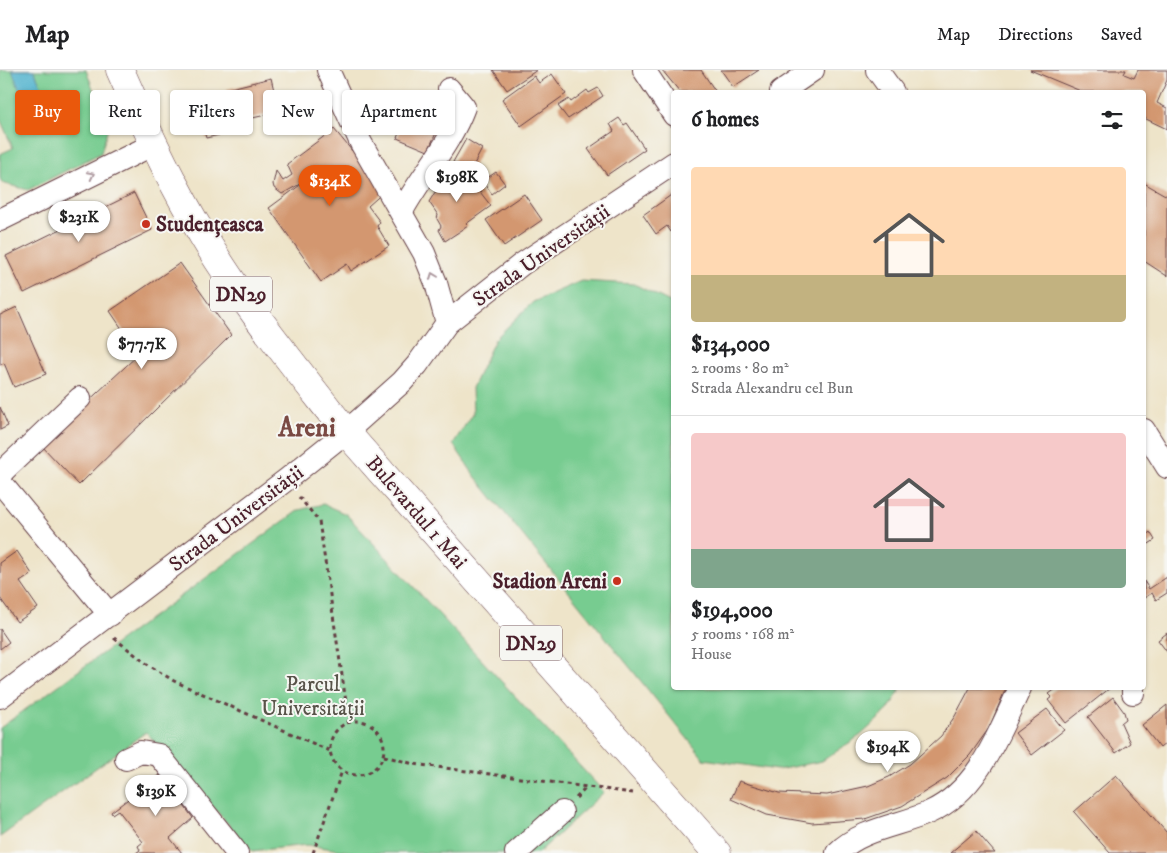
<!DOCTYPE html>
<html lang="en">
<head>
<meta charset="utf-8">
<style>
  body { margin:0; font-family:"IM FELL DW Pica",serif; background:#f2f2f2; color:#202124; height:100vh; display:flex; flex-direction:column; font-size:19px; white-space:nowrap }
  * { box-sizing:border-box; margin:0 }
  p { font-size:16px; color:#757577 }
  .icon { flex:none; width:28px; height:28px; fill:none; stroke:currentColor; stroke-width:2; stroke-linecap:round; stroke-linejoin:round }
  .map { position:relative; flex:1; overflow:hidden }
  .drawer { position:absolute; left:671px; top:20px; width:475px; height:600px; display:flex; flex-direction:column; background:#fff; border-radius:5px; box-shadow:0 1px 4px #0004 }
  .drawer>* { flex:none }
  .hud { position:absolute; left:15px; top:20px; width:475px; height:45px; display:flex; gap:10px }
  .price { position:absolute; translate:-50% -42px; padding:0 11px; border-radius:18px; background:#fff; color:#222; font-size:16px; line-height:32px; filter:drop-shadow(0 1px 2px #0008) }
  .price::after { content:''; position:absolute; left:50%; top:30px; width:15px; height:11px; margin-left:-8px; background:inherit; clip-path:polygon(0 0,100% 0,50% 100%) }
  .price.active { background:#ea580c; color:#fff }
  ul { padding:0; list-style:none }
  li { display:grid; align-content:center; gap:10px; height:265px; padding:0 20px }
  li+li { border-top:1px solid #e0e0e0 }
  li span { display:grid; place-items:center; height:155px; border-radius:5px; color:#555 }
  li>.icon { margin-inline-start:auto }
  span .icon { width:90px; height:90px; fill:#fffc; stroke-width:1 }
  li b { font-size:21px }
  h2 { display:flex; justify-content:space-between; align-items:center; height:60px; padding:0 20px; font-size:21px }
  .chip { padding:0 18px; border-radius:5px; background:#fff; box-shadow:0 1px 4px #0004; font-size:18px; line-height:45px }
  .chip.active { background:#ea580c; color:#fff }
  header { display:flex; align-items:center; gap:30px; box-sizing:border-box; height:70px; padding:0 25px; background:#fff; border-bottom:1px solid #e0e0e0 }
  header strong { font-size:24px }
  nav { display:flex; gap:28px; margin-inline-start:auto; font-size:18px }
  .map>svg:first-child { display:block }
  .green { fill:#77cc90; stroke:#60765e }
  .water { fill:#4fb2ce; stroke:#4c687c }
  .building { fill:#d39770 }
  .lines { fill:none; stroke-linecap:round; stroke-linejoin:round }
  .minor-casing { stroke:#633d43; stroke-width:24 }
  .major-casing { stroke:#633d43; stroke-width:29 }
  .path { stroke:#633d43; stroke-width:3; stroke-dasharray:4 4; stroke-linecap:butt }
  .minor { stroke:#fff; stroke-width:22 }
  .major { stroke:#fff; stroke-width:28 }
  .oneway { stroke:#ae9aa0 }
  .poi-dot { fill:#c8321e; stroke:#f6f6f2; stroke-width:2 }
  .labels { text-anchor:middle; stroke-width:4; stroke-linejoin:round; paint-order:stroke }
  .shield { fill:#f6f6f2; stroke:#7e6067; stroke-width:1 }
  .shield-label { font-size:20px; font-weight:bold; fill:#4a1f2b }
  .poi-label { font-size:21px; font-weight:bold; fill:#4a1f2b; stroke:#f6f6f2; text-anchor:start }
  .street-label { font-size:21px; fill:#4a1f2b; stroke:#f6f6f2 }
  .park-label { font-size:21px; fill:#585349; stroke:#f6f6f2 }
  .district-label { font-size:26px; font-weight:bold; fill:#7a4943; stroke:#f6f6f2 }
</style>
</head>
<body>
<header>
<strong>Map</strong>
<nav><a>Map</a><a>Directions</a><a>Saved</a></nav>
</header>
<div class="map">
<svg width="1167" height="783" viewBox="0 0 1167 783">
  <rect width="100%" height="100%" fill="#f6f6f2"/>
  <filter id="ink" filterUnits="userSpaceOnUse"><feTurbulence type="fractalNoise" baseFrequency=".02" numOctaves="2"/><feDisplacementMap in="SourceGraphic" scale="10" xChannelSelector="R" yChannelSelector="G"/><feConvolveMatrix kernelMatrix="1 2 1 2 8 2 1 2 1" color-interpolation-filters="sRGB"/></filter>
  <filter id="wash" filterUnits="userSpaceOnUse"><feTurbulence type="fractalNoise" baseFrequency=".0096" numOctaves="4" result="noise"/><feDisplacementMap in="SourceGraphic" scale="20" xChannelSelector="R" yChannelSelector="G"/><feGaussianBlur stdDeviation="1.12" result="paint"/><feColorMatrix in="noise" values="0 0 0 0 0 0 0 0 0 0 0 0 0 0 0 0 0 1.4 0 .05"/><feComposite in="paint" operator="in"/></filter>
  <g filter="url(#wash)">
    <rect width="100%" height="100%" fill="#eee4c9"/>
    <!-- green -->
    <path class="green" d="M0,0H86L108,58L101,83L28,120L2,113L0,108V84L13,78L0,49Z
      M581,211L634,214L674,234V618H901L888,640L861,665L822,691L777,700L704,689L474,405L453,374L473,343L472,318L495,269L533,232Z
      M323,434L346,444L604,722L538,783H358L307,775L252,781L146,662L0,767V658L299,440Z"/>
    <!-- water -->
    <path class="water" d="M12,0H34L43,20L23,29Z"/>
    <g id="blocks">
      <!-- building -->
      <path class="building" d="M493,0H537L507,20Z
        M662,0H701L716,22H680Z
        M721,0H759L733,17Z
        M1030,0H1126L1124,4L1134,8L1138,0H1167V10L1157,33L1167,38V59L1144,48V22H1083Z
        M552,4L566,24L521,56L502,29L534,6L539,13Z
        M271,8L279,42L235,52L237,61L206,68L198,38L230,31L227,19Z
        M598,18L603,26L568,49L558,36L569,29L571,32L587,20L589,23Z
        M411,33L443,47L428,81L397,68Z
        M619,48L624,55L627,53L645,79L607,105L588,79L614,61L610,54Z
        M334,59L385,121L368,136L380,152L377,156L389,176L351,201L347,194L321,212L269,138L307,110L282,124L274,118L273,114L276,101L283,111L292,105L287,94Z
        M466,69L482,79L470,102L453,92Z
        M451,96L470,109L491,136L466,154L468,156L445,171L439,160L441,156L437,149L438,145L429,132Z
        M496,102L505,114L492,124L483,111Z
        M1144,113L1167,126V206L1144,191Z
        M134,123L152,160L24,223L6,186Z
        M674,123V160L671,162L667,156L656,164L643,145Z
        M524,124L542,150L504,176L486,150Z
        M180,193L231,265L79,415L41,375L139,284L110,241Z
        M17,237L46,304L14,317L4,293L0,295V245Z
        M0,337L8,356L0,360Z
        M1150,462L1155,470L1144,477V467Z
        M17,481L32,504L20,512L38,538L17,552L0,528V493Z
        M1167,507V523L1156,530L1152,523L1144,528V511L1149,519Z
        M0,559L9,572L0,579Z
        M1167,563V582L1158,570Z
        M970,618H1006L989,658L970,685L947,708L902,736L865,749L812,753L767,745L731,729L739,711L779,723L827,725L868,716L889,707L910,694L941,666L955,646Z
        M1057,618H1110L1066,653L1048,630L1052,627L1049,624Z
        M1113,627L1124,642L1126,649L1121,653L1130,673L1116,683L1088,647Z
        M1167,635V672L1160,678L1142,655Z
        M1047,639L1064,660L1032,685L1015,663Z
        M164,702L162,706L193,748L170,768L182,783H136L140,780L138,776L143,772L118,740L112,744L111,742Z
        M1116,705L1167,763V783H1110L1074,742Z
        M976,761L995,783H950Z"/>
    </g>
  </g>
  <g filter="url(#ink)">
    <use href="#blocks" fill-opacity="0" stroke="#633d43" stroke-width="1"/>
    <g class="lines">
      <defs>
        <path id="minor" d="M328,0L361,73L424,183L436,213L447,253
          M644,0L674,45
          M877,0L893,22
          M781,22L813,0
          M401,143C420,107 450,75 464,37L449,19
          M0,150L152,75
          M1144,360L1167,397
          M0,404L80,328
          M0,412L110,545
          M1133,623V618
          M0,627L286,410L346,362L402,312L417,295L447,253L522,194L674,93
          M126,689L141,682L159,685L237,783
          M516,783L562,742
          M837,783C862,758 900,756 930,742C979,720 999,662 1020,618"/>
        <path id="major" d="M120,0C145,57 171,113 203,166C244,235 297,299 346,362L717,783"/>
      </defs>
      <!-- minor casing -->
      <use href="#minor" class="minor-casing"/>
      <!-- major casing -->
      <use href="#major" class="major-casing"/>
      <!-- path -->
      <path class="path" d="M299,427L319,451L349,652
        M114,568L147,594L174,611L330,681
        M330 678a27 27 0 1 1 54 0a27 27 0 1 1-54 0Z
        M384,686L414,694L633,723
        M576,728L587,717
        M313,783L342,701"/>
      <!-- minor -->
      <use href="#minor" class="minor"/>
      <!-- major -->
      <use href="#major" class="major"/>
    </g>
    <!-- one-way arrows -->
    <defs><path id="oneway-chevron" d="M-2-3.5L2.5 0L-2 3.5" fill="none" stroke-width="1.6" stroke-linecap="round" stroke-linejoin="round" transform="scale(1.25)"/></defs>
    <g class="oneway">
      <use href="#oneway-chevron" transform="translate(91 105) rotate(-26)"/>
      <use href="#oneway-chevron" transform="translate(433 206) rotate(-111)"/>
    </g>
  </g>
  <!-- markers -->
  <g class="poi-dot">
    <circle cx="146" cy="154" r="5"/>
    <circle cx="617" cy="511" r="5"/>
  </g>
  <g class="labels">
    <!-- shield labels -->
    <g class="shield">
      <rect x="210" y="206.5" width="62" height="35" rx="4"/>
      <rect x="500" y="555.5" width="62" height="35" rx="4"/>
    </g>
    <g class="shield-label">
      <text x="241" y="231">DN29</text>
      <text x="531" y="580">DN29</text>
    </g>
    <!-- poi labels -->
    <g class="poi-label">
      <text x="156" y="161">Studențeasca</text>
      <text x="607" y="518" text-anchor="end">Stadion Areni</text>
    </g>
    <!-- street labels -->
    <g class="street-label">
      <text transform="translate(541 185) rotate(-35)" y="7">Strada Universității</text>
      <text transform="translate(417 442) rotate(49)" y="7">Bulevardul 1 Mai</text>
      <text transform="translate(236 448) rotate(-37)" y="7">Strada Universității</text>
    </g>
    <!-- park labels -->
    <g class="park-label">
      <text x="313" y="621">Parcul<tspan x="313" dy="24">Universității</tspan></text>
    </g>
    <!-- district labels -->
    <g class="district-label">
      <text x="307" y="366">Areni</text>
    </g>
  </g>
</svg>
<b class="price" style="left:457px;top:133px">$198K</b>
<b class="price active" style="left:330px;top:137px">$134K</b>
<b class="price" style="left:79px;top:173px">$231K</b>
<b class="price" style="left:142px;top:300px">$77.7K</b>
<b class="price" style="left:888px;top:703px">$194K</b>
<b class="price" style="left:156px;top:747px">$139K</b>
<div class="hud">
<a class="chip active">Buy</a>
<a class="chip">Rent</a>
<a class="chip">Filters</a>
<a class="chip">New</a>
<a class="chip">Apartment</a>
</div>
<section class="drawer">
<h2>6 homes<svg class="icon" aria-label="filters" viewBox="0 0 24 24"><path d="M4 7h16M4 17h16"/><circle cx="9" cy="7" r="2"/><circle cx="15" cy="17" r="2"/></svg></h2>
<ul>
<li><span style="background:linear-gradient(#ffd9b3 70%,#c2b280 0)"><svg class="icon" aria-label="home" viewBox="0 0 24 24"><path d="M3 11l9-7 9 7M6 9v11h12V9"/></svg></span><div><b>$134,000</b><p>2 rooms · 80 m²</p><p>Strada Alexandru cel Bun</p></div></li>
<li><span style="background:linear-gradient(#f6c9c9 75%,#7fa58c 0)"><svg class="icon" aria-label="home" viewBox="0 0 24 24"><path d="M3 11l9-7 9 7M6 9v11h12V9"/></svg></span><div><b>$194,000</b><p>5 rooms · 168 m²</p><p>House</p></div></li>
</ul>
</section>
</div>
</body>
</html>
